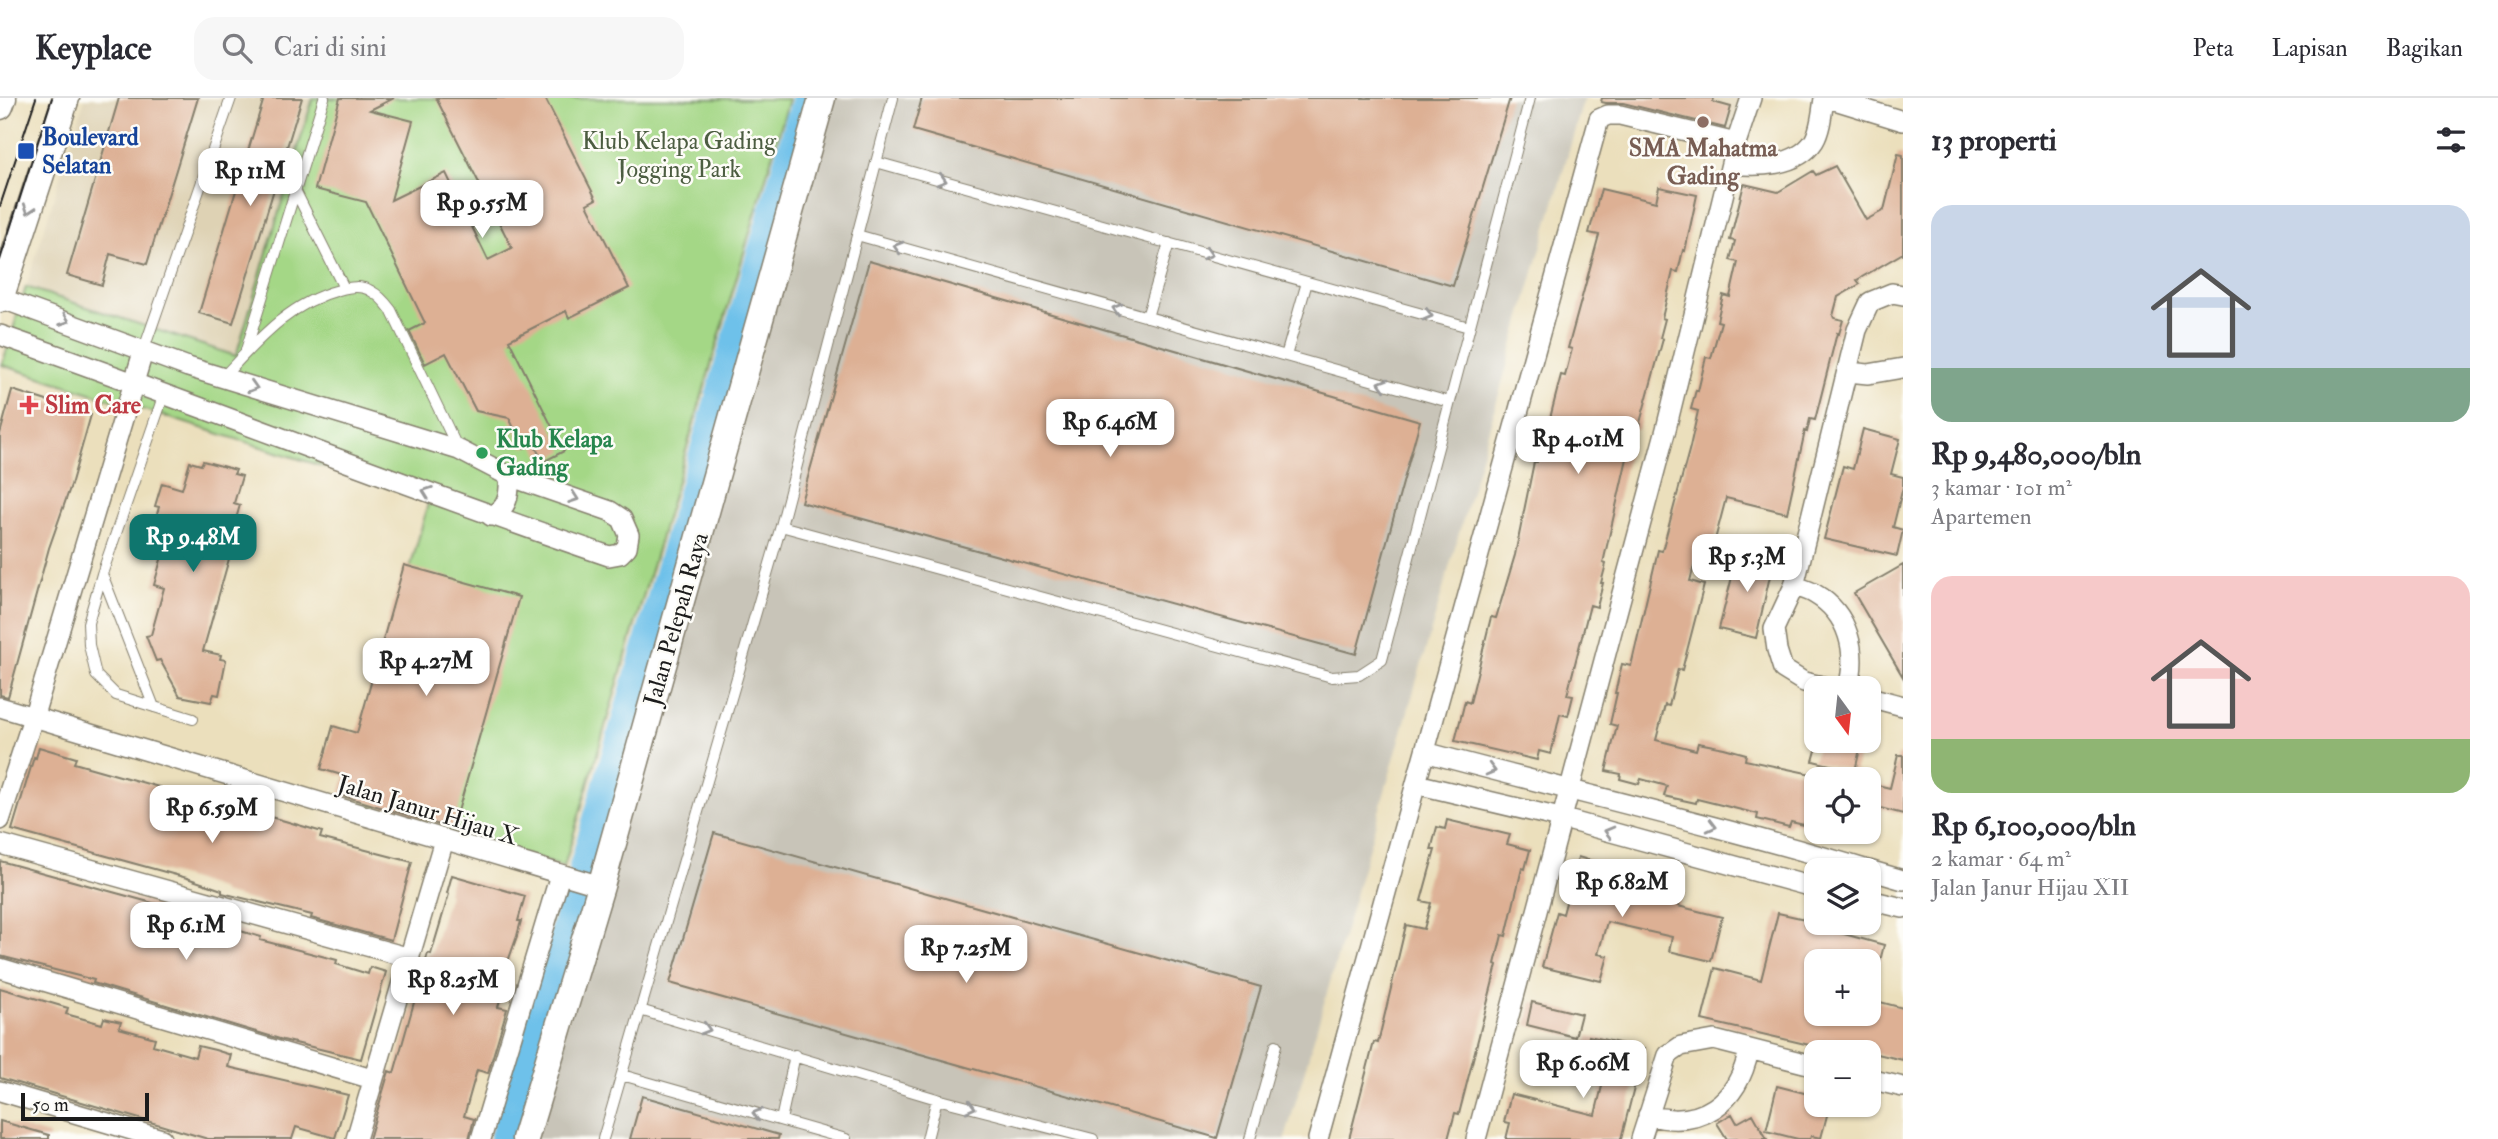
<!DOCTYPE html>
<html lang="id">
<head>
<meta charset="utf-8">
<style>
  body { margin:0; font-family:"IM FELL Double Pica",serif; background:#f7f7f7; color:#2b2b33; height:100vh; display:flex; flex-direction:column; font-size:26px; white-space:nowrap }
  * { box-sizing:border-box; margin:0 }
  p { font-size:23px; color:#7c7c81 }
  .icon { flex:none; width:38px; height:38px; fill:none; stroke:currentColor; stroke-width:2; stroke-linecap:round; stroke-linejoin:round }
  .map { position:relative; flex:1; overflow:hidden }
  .drawer { display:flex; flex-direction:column; background:#fff; width:595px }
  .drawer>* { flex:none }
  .needle { width:46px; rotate:165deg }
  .buttons { position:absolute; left:1804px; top:578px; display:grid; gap:14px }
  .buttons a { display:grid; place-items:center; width:77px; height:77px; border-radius:14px; background:#fff; box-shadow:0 2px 5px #0004; font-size:35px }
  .scale { position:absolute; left:21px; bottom:18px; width:128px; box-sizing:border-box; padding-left:7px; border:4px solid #1c1c1c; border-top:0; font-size:19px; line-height:24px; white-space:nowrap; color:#1c1c1c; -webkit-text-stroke:5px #fdfcf7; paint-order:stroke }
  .price { position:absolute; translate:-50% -60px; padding:0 16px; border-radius:14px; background:#fff; color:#222; font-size:23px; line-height:46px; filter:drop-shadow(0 2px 4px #0008) }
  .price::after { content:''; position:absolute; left:50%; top:42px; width:21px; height:16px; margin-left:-10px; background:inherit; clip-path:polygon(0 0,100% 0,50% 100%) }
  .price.on { background:#0f766e; color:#fff }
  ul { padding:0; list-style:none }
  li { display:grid; align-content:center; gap:14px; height:371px; padding:0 28px }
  li span { display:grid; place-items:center; height:217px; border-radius:21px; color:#555 }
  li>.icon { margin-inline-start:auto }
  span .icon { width:126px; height:126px; fill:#fffc; stroke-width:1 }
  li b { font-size:30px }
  h2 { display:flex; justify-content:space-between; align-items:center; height:84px; padding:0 28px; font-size:30px }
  header { display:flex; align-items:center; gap:42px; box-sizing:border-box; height:98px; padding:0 35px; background:#fff; border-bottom:2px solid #e1e1e2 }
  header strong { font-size:33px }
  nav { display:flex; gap:38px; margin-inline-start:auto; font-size:24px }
  .search { width:490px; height:63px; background:#f7f7f7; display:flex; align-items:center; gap:18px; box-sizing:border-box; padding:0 24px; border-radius:21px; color:#7c7c81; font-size:26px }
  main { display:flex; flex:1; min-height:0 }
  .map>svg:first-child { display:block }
  .built { fill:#ded2b4 }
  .industrial { fill:#c8c4b8 }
  .green { fill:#a4d786; stroke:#607a51; stroke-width:2 }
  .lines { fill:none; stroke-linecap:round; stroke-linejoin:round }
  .river { stroke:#6ec1ea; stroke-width:32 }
  .building { fill:#ddb094 }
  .lane-casing { stroke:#847e6c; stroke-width:12 }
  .street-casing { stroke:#847e6c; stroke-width:22 }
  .secondary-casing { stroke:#847e6c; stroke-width:29 }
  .lane { stroke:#fff; stroke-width:10 }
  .street { stroke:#fff; stroke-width:19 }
  .secondary { stroke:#fff; stroke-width:26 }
  .tram { stroke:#1c1c1c; stroke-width:2 }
  .oneway { stroke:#999 }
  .education-dot { fill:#8d6e63; stroke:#fdfcf7; stroke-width:2.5 }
  .transit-dot { fill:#1a4fb4; stroke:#fdfcf7; stroke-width:2.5 }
  .health-dot { fill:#e0444e; stroke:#fdfcf7; stroke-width:2.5 }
  .leisure-dot { fill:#2e9e5b; stroke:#fdfcf7; stroke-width:2.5 }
  .labels { text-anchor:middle; stroke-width:5; stroke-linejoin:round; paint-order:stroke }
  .transit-label { font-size:24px; font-weight:bold; fill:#164399; stroke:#fdfcf7; text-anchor:start }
  .park-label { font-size:24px; fill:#4c5d41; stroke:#fdfcf7 }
  .education-label { font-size:24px; font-weight:bold; fill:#785e54; stroke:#fdfcf7 }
  .health-label { font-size:24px; font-weight:bold; fill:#be3a42; stroke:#fdfcf7; text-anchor:start }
  .leisure-label { font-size:24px; font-weight:bold; fill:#27864d; stroke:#fdfcf7; text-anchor:start }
  .street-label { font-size:24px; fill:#1c1c1c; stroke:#fdfcf7 }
</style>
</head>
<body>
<header>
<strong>Keyplace</strong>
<div class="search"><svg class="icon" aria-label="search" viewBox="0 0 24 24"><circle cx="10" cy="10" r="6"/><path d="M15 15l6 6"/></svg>Cari di sini</div>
<nav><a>Peta</a><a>Lapisan</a><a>Bagikan</a></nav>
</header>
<main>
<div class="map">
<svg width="1903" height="1041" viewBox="0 0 1903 1041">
  <rect width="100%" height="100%" fill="#fdfcf7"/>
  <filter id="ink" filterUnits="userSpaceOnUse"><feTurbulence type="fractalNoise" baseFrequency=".0143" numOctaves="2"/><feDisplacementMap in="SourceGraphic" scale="14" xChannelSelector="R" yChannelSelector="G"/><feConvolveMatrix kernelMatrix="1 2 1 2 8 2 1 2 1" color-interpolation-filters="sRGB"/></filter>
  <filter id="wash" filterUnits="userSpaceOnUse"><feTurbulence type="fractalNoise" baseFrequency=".00686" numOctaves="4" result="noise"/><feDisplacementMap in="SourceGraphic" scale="28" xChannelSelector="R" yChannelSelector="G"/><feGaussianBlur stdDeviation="1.57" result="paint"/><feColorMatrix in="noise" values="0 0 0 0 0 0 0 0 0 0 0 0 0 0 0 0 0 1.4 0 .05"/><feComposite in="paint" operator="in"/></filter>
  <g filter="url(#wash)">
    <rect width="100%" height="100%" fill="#ebdfbc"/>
    <!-- built -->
    <path class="built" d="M85,0H313L236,259L26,189Z
      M1614,0H1753L1729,40L1612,7Z"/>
    <!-- industrial -->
    <path class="industrial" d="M834,0H1584L1285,1041H532Z"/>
    <!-- green -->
    <path class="green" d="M313,0L789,1L564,769L347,702L429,402L2,267L26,189L236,258Z"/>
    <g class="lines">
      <!-- river -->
      <path class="river" d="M585,769L808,0
        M505,1041L577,796"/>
    </g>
    <g id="blocks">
      <!-- building -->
      <path class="building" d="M119,0H198L147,166L110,156L102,187L67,177Z
        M264,0H302L233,225L199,215Z
        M340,0H394L370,12L413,23L391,102L446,75L488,162L512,150L436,0H545L596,101L587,106L629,190L569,220L566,213L509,242L564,353L543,364L534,346L524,350L509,320L476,313L446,255L425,266L409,233L425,225L366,104L315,91Z
        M922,0H1510L1453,188L913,32Z
        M1602,0H1714L1713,4L1731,9L1725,30L1623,5H1606L1601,4Z
        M1898,56L1903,57V155L1857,182L1860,186L1838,199L1833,218L1834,220L1843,222L1839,236L1837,235L1815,322L1810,321L1807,334L1805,333L1787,415L1726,400L1711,457L1698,453L1690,483L1704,487L1682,572L1678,571L1669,608L1665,607L1656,642L1696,652L1698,645L1724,650L1746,656L1745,662L1816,677L1804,727L1791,724L1789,729L1757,721L1758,716L1697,701L1696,705L1664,698L1667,688L1641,681L1639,686L1620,681L1621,676L1606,673L1617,628L1610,626L1617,595H1615L1622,566L1631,568L1658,452L1662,453L1690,349L1698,313L1691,311L1696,292L1698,293L1706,259L1711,260L1721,224L1717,223L1723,197L1730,199L1738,164L1730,162L1735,143L1730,142L1744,86L1778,94L1813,73L1816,77L1835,68L1866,122L1884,112Z
        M1659,89L1697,97L1685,153L1683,152L1678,174L1673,173L1662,220L1665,221L1660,240L1663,241L1638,332L1631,330L1625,355L1628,356L1603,465L1606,466L1601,485H1603L1597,509L1590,507L1567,597L1573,598L1568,618L1560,616L1551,656L1539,653L1537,662L1455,643L1465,603L1470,605L1491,519L1496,520L1515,457L1534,364H1537L1542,343L1544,344L1561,277L1565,278L1572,251L1568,250L1599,137L1589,135L1601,91L1656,104Z
        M869,163L1420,323L1356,556L801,404Z
        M12,292L91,317L71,387L49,450L8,599L0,597V336Z
        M1863,331L1900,341L1891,376L1903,379V389L1893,429L1903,432L1897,458L1824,441L1843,368L1853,371Z
        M203,363L236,372L234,376L242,378L234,405L240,407L232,435L236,436L203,553L221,557L220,561L226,562L219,597L214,596L211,604L180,598L160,562L156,563L146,538L151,537L164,490L154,487L162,458L146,454L159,409L155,408L162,385L182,391L190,364L201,367Z
        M1739,451L1774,460L1756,540L1719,531Z
        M404,467L519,499L453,731L340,697L345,678L321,671L333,628L357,635Z
        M1903,467V579L1854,495Z
        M1819,642H1862L1855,673L1813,663Z
        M39,649L76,660L74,665L208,703V702L285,723L322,734L320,740L412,764L391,842L311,820L312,817L222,795V792L187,780L12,732L34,659L36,660Z
        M1898,657H1903V716L1869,707V685L1890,690Z
        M1447,722L1510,737L1507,746L1530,752L1525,771L1522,770L1506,838L1502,837L1495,866L1497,867L1459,1016L1455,1015L1448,1041H1349L1374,944L1378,945L1406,827L1424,831L1431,805L1421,803L1435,752H1431L1437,729L1445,731Z
        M714,735L1261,889L1217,1040L670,885Z
        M1578,759L1637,776L1636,779L1683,790L1678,808L1722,819L1711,863L1669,853L1672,839L1607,824L1598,856L1608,858L1601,883L1542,869L1557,814L1563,816Z
        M0,763L207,820L206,823L261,839L260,842L337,862L336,866L368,876L370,869L386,874L361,961L283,942L93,885L94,882L0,858Z
        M452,777L525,798L518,823H521L517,838L505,872L509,873L498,909L507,911L488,975L477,972L464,1018L474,1021L469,1041H369L389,973L394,975L428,855L431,856L449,796L447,795Z
        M1778,815L1805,821L1804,825L1884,847L1880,863H1816V915H1869V901L1903,910V962L1869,954H1849L1819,946L1818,949L1702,922L1715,870L1761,882Z
        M0,890L68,910L66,916L102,926L104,920L121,924L119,930L155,940L153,947L195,959L198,948L215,952L231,957L228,969L348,997L335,1040L296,1029L292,1041H208L0,980Z
        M1532,904L1581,916L1575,939L1527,927Z
        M1589,938L1644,951L1621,1041H1506L1510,1025L1504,1024L1511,996L1595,1017L1604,980L1580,974Z
        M1777,988L1816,998V1006H1830L1821,1040L1811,1038L1810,1041H1798L1766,1033Z
        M642,998L779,1037L778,1041H630Z
        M1732,1016L1737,1025L1753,1016L1767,1041H1727L1717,1025Z
        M0,1023L49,1037V1041H0Z"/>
    </g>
  </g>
  <g filter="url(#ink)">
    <use href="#blocks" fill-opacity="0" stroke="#847e6c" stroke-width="2"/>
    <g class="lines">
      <defs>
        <path id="lane" d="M876,64L1469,229
          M296,94L344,190
          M857,137L1449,304
          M1147,219L1169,145
          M144,251L231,0
          M246,252L324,0
          M1286,258L1307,184
          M223,279C257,243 289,205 339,192C350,189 361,187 371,193C379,197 385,204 391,212L458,351
          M164,296L102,476L88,525L89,547L96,577L116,597L193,621
          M781,428L1332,579L1359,577L1382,562L1530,0
          M102,476L154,609
          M640,912L937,1001L1093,1041
          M622,977L846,1041
          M781,1022L795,957
          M603,1041L781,428L893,0
          M927,1041L937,1001
          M1250,1041L1276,947"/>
        <path id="street" d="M1828,0L1903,23
          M1731,66C1757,69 1797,69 1814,43C1821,31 1822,14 1824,0
          M0,237C204,308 404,389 609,458L620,456L627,449L629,437L622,421L610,413L509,378L459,352L188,269L0,200
          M1848,274L1868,276L1903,270
          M491,418C508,411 510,396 509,378
          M1794,488C1800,490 1809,492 1815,496C1849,516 1858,554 1848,590
          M1831,590L1804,584L1783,571L1777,552L1774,531L1794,488L1857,232L1870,204L1892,195L1903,197
          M1869,599L1903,608
          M0,609L601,788
          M1425,654C1573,694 1722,728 1868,772
          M1416,686L1560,720L1816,790
          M0,722L33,620L144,251
          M0,746L410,860
          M1869,772L1903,782
          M1869,802L1903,810
          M0,870L372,981
          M1869,981L1903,989
          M0,993L162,1041
          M1648,1017C1701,1032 1738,1005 1749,952
          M356,1041L444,742
          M481,1041L560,777
          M1318,1041L1599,21L1608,17H1620L1736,45
          M1476,1041L1666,331L1736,45L1751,0
          M1641,1041L1668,957L1681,948L1714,942L1816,968"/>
        <path id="secondary" d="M0,8L3,0
          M0,201L66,0
          M525,1041L601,788L822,0"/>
      </defs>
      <!-- lane casing -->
      <use href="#lane" class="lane-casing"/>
      <!-- street casing -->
      <use href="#street" class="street-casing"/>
      <!-- secondary casing -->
      <use href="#secondary" class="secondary-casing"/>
      <!-- lane -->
      <use href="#lane" class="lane"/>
      <!-- street -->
      <use href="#street" class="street"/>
      <!-- secondary -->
      <use href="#secondary" class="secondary"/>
      <!-- tram -->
      <path class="tram" d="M0,108L36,0
        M0,162L52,0"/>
    </g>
    <!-- one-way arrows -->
    <defs><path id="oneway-chevron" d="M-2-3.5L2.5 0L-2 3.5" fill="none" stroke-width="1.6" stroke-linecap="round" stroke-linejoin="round" transform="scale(1.75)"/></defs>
    <g class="oneway">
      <use href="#oneway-chevron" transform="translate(942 82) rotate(16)"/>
      <use href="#oneway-chevron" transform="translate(29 111) rotate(108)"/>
      <use href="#oneway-chevron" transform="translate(898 149) rotate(-164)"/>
      <use href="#oneway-chevron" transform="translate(1208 156) rotate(16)"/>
      <use href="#oneway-chevron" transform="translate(1117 211) rotate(-164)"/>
      <use href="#oneway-chevron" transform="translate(1428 217) rotate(15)"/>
      <use href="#oneway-chevron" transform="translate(65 222) rotate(20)"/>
      <use href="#oneway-chevron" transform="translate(1383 286) rotate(-164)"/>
      <use href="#oneway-chevron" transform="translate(253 289) rotate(17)"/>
      <use href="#oneway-chevron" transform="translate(427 394) rotate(-160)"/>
      <use href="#oneway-chevron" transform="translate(574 400) rotate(19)"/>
      <use href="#oneway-chevron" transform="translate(1491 672) rotate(15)"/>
      <use href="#oneway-chevron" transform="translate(1712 728) rotate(14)"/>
      <use href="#oneway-chevron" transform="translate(1609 734) rotate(-165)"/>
      <use href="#oneway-chevron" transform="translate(706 931) rotate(16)"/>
      <use href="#oneway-chevron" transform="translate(971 1009) rotate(14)"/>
      <use href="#oneway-chevron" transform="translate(757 1016) rotate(-164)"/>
    </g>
  </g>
  <!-- markers -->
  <circle class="education-dot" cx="1703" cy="24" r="7"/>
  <rect class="transit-dot" x="17" y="44" width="18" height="18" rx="3.5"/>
  <path class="health-dot" d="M25.5 296.5h7v7h7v7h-7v7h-7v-7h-7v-7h7z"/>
  <circle class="leisure-dot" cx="482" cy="355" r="7"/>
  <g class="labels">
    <!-- transit labels -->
    <g class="transit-label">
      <text x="42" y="47">Boulevard<tspan x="42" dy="28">Selatan</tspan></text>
    </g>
    <!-- park labels -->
    <g class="park-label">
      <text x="679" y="51">Klub Kelapa Gading<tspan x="679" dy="28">Jogging Park</tspan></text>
    </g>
    <!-- education labels -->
    <g class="education-label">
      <text x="1703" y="58">SMA Mahatma<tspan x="1703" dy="28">Gading</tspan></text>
    </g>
    <!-- health labels -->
    <g class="health-label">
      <text x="45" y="315">Slim Care</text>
    </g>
    <!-- leisure labels -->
    <g class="leisure-label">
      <text x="496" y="349">Klub Kelapa<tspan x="496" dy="28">Gading</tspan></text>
    </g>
    <!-- street labels -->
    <g class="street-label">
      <text transform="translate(676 521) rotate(-74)" y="8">Jalan Pelepah Raya</text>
      <text transform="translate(428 712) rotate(17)" y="8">Jalan Janur Hijau X</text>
    </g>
  </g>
</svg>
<div class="buttons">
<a><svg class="needle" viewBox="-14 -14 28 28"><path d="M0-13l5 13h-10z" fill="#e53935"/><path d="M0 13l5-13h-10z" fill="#7c7c81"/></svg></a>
<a><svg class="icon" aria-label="locate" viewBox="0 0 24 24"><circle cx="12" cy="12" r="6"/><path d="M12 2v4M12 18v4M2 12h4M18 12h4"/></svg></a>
<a><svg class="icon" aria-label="layers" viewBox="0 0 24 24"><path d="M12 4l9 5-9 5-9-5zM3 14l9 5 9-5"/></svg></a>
<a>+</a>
<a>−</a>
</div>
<div class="scale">50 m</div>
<b class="price" style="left:250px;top:110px">Rp 11M</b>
<b class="price" style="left:482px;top:142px">Rp 9.55M</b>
<b class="price" style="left:1110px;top:361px">Rp 6.46M</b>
<b class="price" style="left:1578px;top:378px">Rp 4.01M</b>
<b class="price on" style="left:193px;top:476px">Rp 9.48M</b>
<b class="price" style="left:1747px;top:496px">Rp 5.3M</b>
<b class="price" style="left:426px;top:600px">Rp 4.27M</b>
<b class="price" style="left:212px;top:747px">Rp 6.59M</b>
<b class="price" style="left:1622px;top:821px">Rp 6.82M</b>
<b class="price" style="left:186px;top:864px">Rp 6.1M</b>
<b class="price" style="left:966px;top:887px">Rp 7.25M</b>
<b class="price" style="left:453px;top:919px">Rp 8.25M</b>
<b class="price" style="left:1583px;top:1002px">Rp 6.06M</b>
</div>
<section class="drawer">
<h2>13 properti<svg class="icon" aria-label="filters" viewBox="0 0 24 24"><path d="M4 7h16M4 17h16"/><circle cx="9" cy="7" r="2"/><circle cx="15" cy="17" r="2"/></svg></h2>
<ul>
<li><span style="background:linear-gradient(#c9d6e8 75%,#7fa58c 0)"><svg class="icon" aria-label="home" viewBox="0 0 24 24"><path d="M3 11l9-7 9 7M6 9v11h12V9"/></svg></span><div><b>Rp 9,480,000/bln</b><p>3 kamar · 101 m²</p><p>Apartemen</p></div></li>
<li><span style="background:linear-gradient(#f6c9c9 75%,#8fb573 0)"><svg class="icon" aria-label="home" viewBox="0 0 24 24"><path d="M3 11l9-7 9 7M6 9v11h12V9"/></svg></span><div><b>Rp 6,100,000/bln</b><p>2 kamar · 64 m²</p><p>Jalan Janur Hijau XII</p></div></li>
</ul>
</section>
</main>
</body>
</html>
